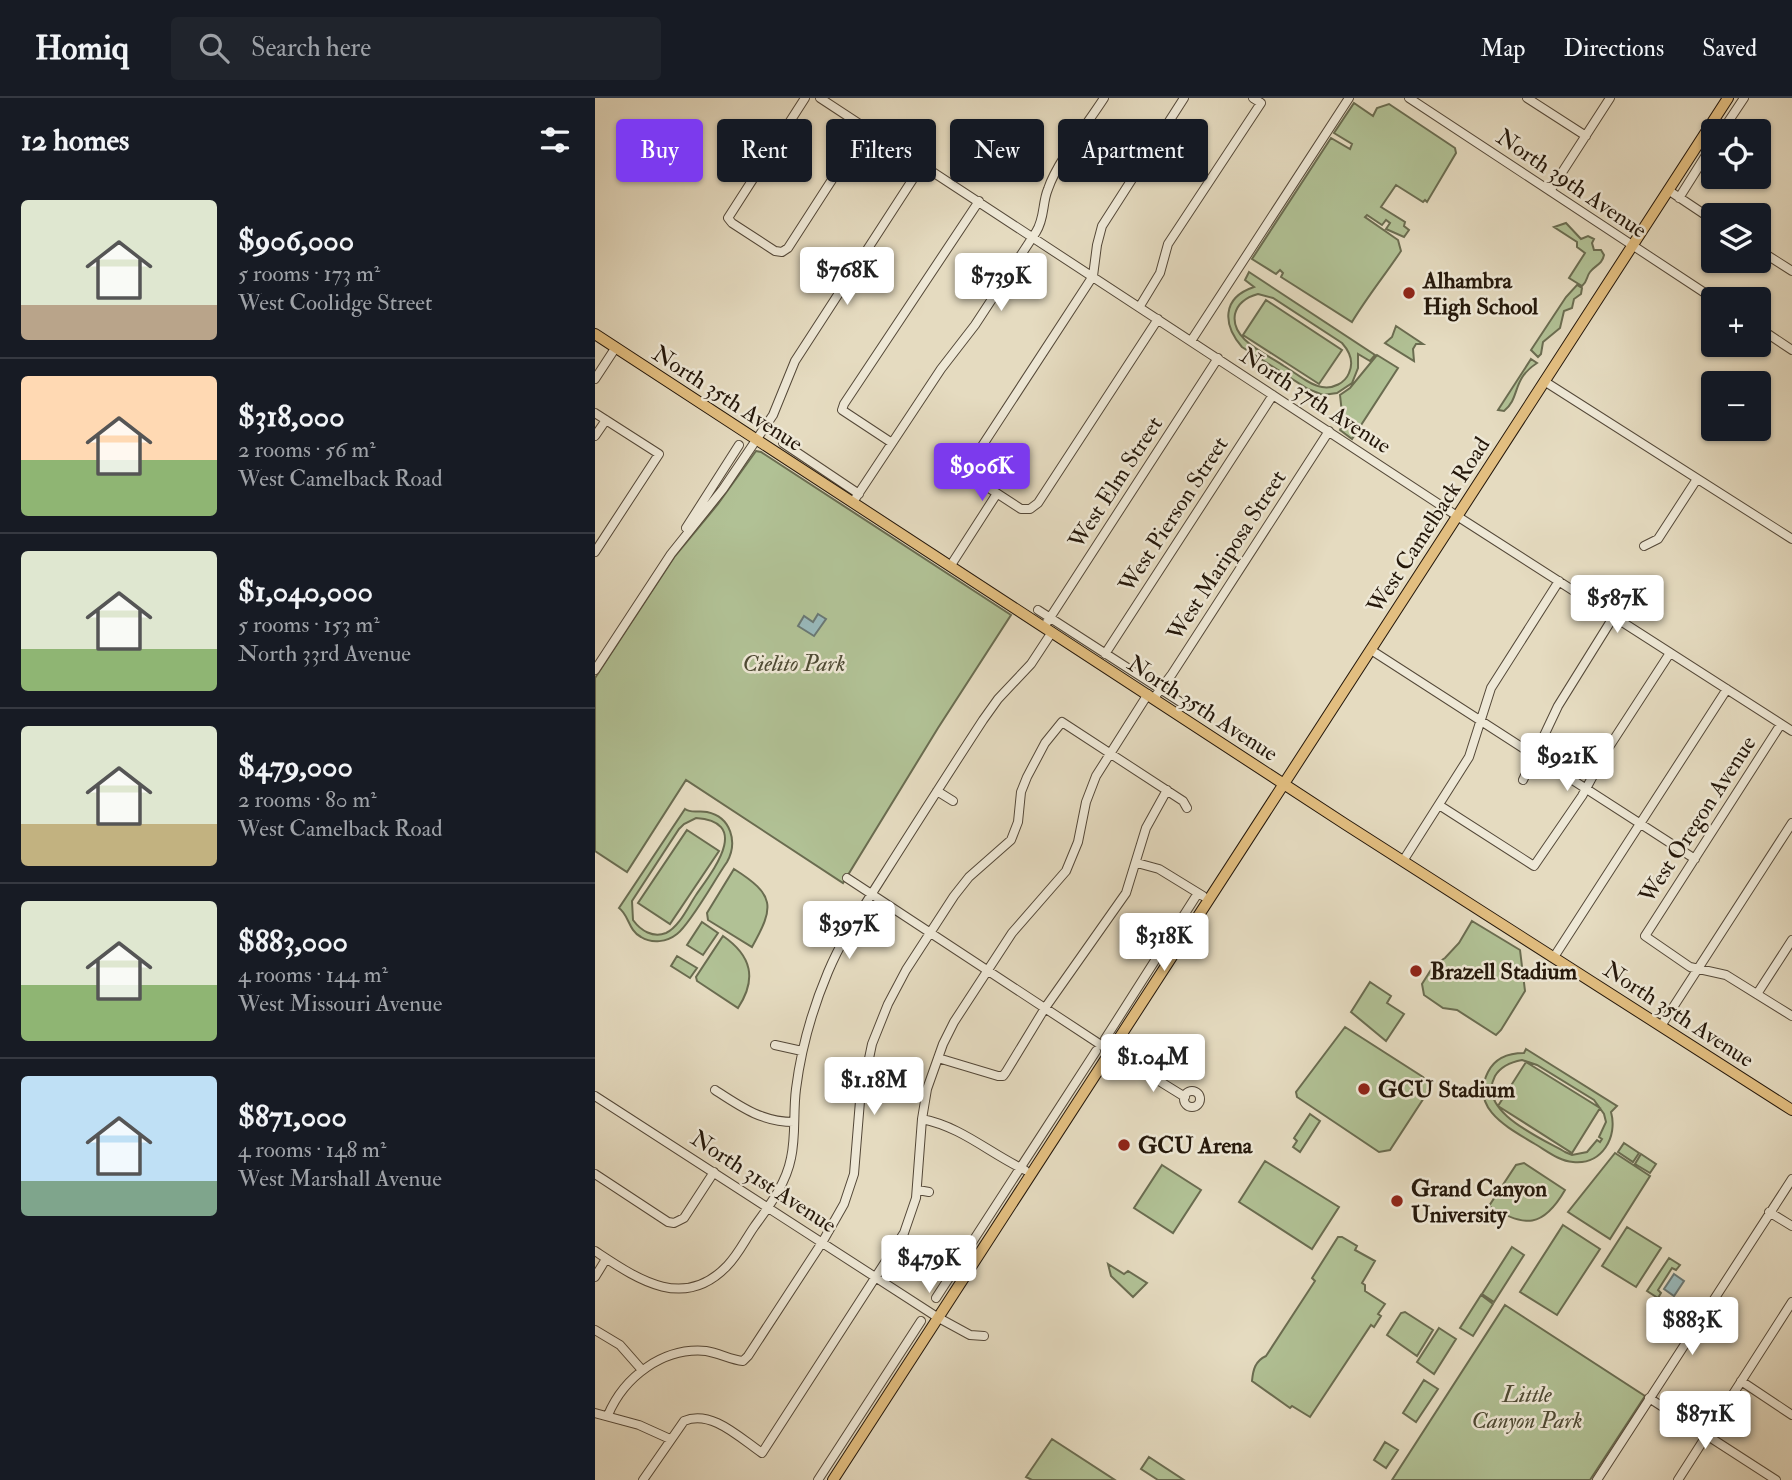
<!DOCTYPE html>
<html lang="en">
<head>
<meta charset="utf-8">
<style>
  body { margin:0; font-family:"IM FELL Double Pica",serif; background:#20242c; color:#f1f3f6; height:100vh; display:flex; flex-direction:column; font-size:26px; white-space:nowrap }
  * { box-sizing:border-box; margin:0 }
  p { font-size:23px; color:#9ea1a6 }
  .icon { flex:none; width:38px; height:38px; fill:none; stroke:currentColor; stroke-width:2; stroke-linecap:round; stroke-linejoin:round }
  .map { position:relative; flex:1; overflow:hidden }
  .drawer { display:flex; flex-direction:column; background:#171b24; width:595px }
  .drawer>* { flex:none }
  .banner { position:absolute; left:21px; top:21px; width:665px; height:63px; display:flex; gap:14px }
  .controls { position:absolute; left:1106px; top:21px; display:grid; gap:14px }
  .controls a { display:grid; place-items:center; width:70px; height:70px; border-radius:7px; background:#171b24; box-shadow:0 2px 5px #0004; font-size:35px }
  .price { position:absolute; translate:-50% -60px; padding:0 16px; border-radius:7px; background:#fff; color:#222; font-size:23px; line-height:46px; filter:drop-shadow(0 2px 4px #0008) }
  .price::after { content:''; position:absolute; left:50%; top:42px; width:21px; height:16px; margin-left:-10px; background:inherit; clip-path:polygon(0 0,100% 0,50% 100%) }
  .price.selected { background:#7c3aed; color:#fff }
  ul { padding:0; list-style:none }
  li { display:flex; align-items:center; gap:21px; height:175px; padding:0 21px }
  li+li { border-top:2px solid #363941 }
  li span { display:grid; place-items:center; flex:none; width:196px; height:140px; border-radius:7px; color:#555 }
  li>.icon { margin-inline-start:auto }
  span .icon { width:84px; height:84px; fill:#fffc; stroke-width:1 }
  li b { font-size:30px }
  h2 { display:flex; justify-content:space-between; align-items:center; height:84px; padding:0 21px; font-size:30px }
  .tag { padding:0 24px; border-radius:7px; background:#171b24; box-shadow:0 2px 5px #0004; font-size:24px; line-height:63px }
  .tag.selected { background:#7c3aed; color:#fff }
  header { display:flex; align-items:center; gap:42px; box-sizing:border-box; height:98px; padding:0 35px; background:#171b24; border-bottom:2px solid #363941 }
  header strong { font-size:33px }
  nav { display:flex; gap:38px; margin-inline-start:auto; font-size:24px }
  .search { width:490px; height:63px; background:#20242c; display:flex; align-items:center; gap:18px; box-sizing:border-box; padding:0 24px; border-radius:7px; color:#9ea1a6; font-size:26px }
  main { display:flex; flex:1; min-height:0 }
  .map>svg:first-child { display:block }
  .green { fill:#b1c195; stroke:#6a6c50; stroke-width:2; fill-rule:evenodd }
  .water { fill:#99b9bb; stroke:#6a7874; stroke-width:2 }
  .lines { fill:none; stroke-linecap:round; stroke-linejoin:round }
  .minor-casing { stroke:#544838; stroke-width:10 }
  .major-casing { stroke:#24170a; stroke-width:12 }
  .minor { stroke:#eee8d6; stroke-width:8 }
  .major { stroke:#e2be80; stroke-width:10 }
  .poi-dot { fill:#8f2418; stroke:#eee8d6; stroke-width:2.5 }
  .labels { text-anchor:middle; stroke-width:5; stroke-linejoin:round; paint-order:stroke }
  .street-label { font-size:23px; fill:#24170a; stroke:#eee8d6 }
  .poi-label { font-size:23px; font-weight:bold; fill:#24170a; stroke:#eee8d6; text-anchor:start }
  .park-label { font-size:23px; font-style:italic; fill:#4e4a34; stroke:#eee8d6 }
</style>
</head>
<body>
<header>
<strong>Homiq</strong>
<div class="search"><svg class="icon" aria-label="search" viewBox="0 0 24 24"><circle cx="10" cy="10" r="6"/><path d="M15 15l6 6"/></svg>Search here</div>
<nav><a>Map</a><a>Directions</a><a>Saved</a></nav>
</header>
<main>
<section class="drawer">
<h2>12 homes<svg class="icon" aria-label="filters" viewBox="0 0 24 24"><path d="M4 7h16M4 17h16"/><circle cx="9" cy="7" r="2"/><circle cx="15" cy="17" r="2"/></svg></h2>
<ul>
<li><span style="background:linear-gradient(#dfe7d0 75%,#b9a48a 0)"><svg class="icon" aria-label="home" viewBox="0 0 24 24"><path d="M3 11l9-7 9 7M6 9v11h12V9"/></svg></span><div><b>$906,000</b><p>5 rooms · 173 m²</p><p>West Coolidge Street</p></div></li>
<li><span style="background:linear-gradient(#ffd9b3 60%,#8fb573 0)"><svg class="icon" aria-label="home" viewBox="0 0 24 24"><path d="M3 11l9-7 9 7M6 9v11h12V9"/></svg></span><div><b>$318,000</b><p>2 rooms · 56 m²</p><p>West Camelback Road</p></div></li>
<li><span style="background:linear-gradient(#dfe7d0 70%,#8fb573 0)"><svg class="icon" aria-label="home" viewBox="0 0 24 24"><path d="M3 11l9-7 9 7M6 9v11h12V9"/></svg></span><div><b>$1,040,000</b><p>5 rooms · 153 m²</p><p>North 33rd Avenue</p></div></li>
<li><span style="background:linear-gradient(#dfe7d0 70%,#c2b280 0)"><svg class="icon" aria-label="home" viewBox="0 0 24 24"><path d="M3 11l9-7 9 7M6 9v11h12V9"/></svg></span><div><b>$479,000</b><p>2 rooms · 80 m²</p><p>West Camelback Road</p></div></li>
<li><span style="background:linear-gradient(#dfe7d0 60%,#8fb573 0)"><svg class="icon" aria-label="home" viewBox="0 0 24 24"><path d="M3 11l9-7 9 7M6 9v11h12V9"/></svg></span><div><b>$883,000</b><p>4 rooms · 144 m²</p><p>West Missouri Avenue</p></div></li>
<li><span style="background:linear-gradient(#bfe0f5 75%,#7fa58c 0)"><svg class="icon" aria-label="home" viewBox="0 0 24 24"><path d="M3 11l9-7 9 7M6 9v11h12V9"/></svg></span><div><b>$871,000</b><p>4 rooms · 148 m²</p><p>West Marshall Avenue</p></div></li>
</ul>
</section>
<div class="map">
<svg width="1197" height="1382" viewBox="0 0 1197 1382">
  <rect width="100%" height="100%" fill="#e5dbc0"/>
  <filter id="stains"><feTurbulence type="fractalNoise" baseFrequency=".00286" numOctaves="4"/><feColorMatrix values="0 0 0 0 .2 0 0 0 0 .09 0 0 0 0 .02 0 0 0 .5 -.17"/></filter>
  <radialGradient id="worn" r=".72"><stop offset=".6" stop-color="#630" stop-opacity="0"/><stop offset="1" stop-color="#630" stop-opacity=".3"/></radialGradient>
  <!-- green -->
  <path class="green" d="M759,5L778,18L782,10L794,6L860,50L861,55L832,104L830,102L828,104L801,87L786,109L810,124L809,128L814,132L809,139L791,131L795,125L791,122L787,127L772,117L770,119L803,142L806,153C790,177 772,199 757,224L686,179L688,175L685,172L681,176L657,161L736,40L755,51L757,46L739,35Z
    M971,125L986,141L993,138L999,141L997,145L999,152H1006L1009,157C1007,167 1000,167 995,174C991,179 993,183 987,188L974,180L990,155L982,149V144L959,129Z
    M654,174L780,257L775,263L763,256V270L757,285L742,295L728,297L713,291L647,249C628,227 626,200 659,189L650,182ZM663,196L678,200L747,245C755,254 759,264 754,275C750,285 738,291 727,289C714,287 701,275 689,268C672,256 635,242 640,216C643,204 652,199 663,196Z
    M982,187L987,190L986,196L979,201L977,210L969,213L965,230L948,244L946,256L943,259L936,252L971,199Z
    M671,202L747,252L724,286L648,237Z
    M801,228L828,246H821L818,251L819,263L790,245L797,239Z
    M782,257L803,270L757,341L745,332L747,328L742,322L747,315L745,297L755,290Z
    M936,261L942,265C916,282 926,299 909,313L903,312Z
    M161,353L166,354L416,517L343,630L248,785L91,682L32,774L0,753V580L80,458L123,406Z
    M90,711C97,716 103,712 112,714C136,719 143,744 132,764C120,781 96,825 82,836C72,844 57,846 46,839C33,832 34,817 24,810ZM101,720C158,724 116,775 101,797C93,809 84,829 71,835C58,840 46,833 38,822L37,803L84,731L89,726Z
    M92,732L124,753L75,826L43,805Z
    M139,771C180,797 180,808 157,849L113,822L112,815Z
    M877,823L925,852L930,893L906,932L901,937L862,912L848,910L829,897L827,886L839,867L850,860L864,845Z
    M107,824L123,835L108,857L92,847Z
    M128,838C157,858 162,881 143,910L102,883L101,879Z
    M82,858L102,870L95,880L76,868Z
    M775,884L796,898L792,905L809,916L791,943L756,914Z
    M750,929L828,979L836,989L795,1052L784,1054L702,999L701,994Z
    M931,951L1022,1008L1016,1014C1023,1039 1007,1067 978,1064C964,1063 952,1053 940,1046C914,1030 874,1011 893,974C900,960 914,955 929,955ZM927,962L942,967L999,1002L1009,1016L1011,1024L1004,1039L1007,1041L1005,1044L1002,1042L992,1054L977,1057L970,1054C946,1040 881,1013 900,978C906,968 916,964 927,962Z
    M931,964L1005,1010L977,1055L903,1008Z
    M715,1016L725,1023L705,1054L698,1049L702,1043L699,1040Z
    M1029,1045L1044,1055L1038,1064L1023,1054Z
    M1020,1055L1055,1078L1015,1141L973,1114Z
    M1046,1056L1061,1066L1055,1075L1040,1066Z
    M670,1063L744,1109L717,1151L644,1104Z
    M929,1065L970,1092C948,1130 930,1130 894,1108L921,1067Z
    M567,1067L606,1092L578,1135L539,1110Z
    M968,1127L1005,1151L962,1217L925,1194Z
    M1032,1129L1066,1150L1041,1189L1007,1168Z
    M743,1139H747L762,1148L760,1152L780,1163L767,1185L770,1187V1193L790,1206L783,1216L786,1218L779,1229L776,1227L715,1319L697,1308L695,1310L657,1283C658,1272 660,1263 671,1258L720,1183L717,1180Z
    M917,1149L929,1157L899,1204L887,1196Z
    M1074,1160L1085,1167L1081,1172L1077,1170L1063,1192L1066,1195L1063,1200L1052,1193Z
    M513,1166L529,1176L533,1173L552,1185L538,1199L516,1178Z
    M886,1197L898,1206L878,1238L865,1230Z
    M910,1207L1050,1298L995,1382H797Z
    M810,1214L838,1232L822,1258L792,1237L806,1215Z
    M844,1230L861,1241L839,1276L822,1264Z
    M829,1282L843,1291L821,1324L808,1315Z
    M457,1341L520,1382H437L431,1379Z
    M790,1344L803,1352L791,1370L779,1362Z
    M554,1359L589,1382H563L546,1371Z"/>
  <!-- water -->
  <path class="water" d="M223,516L231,521L219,538L203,528L209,518L218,524Z
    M1079,1176L1089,1183L1079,1198L1069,1191Z"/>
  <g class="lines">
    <defs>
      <path id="minor" d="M210,0L133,120L137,125L180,153L187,154L193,150L271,29
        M225,0L862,418L1197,633
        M814,0L1119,201
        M932,0L991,38
        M1127,33L1149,0
        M1073,92L1118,122
        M955,93L1015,0
        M1084,100L1118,46
        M1164,152L1197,173
        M545,208L565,175L573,146L666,5L658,0
        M563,221L443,405L435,411H426L377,379L376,365L498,178L502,147L507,128L589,0
        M1164,230L1197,252
        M596,243L754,0
        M0,281L21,249
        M949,283L1197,441
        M0,315L64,356L0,454
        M0,338L11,322
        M188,345L264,396
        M297,345L250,314L247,312L249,306L384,103
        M258,404L346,271L380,227L441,134C450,120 447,105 453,91C462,64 493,25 509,0
        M91,430L144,347
        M1049,448L1063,441L1102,381
        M356,467L401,397
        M443,512L590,607
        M449,529L623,260
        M776,552L1100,761
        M510,556L678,297
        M0,572L76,456L128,391L178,317L200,263L327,67
        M559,600L577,576L734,333
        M1186,626L1050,838L1095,869L1131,877L1197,918
        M928,682L963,608L1019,518
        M342,693L358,703
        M844,707L939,768L987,698L1012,652L1075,555
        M808,763L874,659L896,590L964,483
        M542,765L564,771L608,798
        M252,780L506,947L590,999
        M959,859L1132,591
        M1162,896L1197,842
        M1066,928L1197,725
        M510,941L603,795
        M180,947L207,953
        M343,960L403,978H408L411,974L450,910L531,795L551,730L572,692
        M120,992C146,1009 167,1024 199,1024
        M589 1001a8 8 0 1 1 16 0a8 8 0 1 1-16 0Z
        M0,998L342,1219L375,1237L389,1238
        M327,1021C367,1029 394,1055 430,1072
        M0,1076L73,1124L79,1125L89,1120L119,1074
        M323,1092L334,1094
        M1174,1114L1197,1128
        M0,1153C41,1180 88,1214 132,1168C143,1157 150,1142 159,1129C174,1108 191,1086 196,1060C201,1038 198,1014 201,991C206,951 217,912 233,874C247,840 268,810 288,778C321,726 354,674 388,622L403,601L436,566L457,534
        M0,1179L11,1161
        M341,1200L501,953
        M0,1232L25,1247L47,1272
        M1146,1283L1197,1317
        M1054,1300L1181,1382
        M0,1315L44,1327L75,1341
        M13,1317C29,1279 68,1249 111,1253C124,1255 136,1262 148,1263L153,1258L228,1143L249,1106L259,1076L265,1003L271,975L277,946L293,906L311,872L359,798L374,779L416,742L423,724L426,694L432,679L450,645L467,624L588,703L592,710
        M48,1382L89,1323C116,1311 145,1340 167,1355L309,1135L321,1100L327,1021L332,991L348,946L359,924L417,835L471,773L483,744L491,704L501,678L553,596
        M223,1382L326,1223
        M1002,1382L1197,1081
        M1083,1382L1197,1204"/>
      <path id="major" d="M0,236L750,726L1197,1012
        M238,1382L1133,0"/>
    </defs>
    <!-- minor casing -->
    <use href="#minor" class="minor-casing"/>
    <!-- major casing -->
    <use href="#major" class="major-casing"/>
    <!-- minor -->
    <use href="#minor" class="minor"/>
    <!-- major -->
    <use href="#major" class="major"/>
  </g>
  <!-- markers -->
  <g class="poi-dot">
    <circle cx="814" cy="195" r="7"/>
    <circle cx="821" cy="873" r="7"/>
    <circle cx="769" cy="991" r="7"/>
    <circle cx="529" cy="1047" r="7"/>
    <circle cx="802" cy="1103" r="7"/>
  </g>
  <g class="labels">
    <!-- street labels -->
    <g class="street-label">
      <text transform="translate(977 85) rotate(34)" y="8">North 39th Avenue</text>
      <text transform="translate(133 300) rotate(33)" y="8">North 35th Avenue</text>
      <text transform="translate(721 302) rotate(33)" y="8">North 37th Avenue</text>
      <text transform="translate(520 384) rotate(-57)" y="8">West Elm Street</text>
      <text transform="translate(578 416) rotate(-57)" y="8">West Pierson Street</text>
      <text transform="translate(833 427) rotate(-57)" y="8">West Camelback Road</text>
      <text transform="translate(631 457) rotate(-57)" y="8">West Mariposa Street</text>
      <text transform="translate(608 610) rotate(33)" y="8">North 35th Avenue</text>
      <text transform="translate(1102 721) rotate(-57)" y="8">West Oregon Avenue</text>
      <text transform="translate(1084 916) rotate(33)" y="8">North 35th Avenue</text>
      <text transform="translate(169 1083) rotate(33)" y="8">North 31st Avenue</text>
    </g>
    <!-- poi labels -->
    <g class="poi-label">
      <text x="828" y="190">Alhambra<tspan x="828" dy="26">High School</tspan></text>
      <text x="835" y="881">Brazell Stadium</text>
      <text x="783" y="999">GCU Stadium</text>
      <text x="543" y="1055">GCU Arena</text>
      <text x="816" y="1098">Grand Canyon<tspan x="816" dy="26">University</tspan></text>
    </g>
    <!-- park labels -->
    <g class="park-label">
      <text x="199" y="573">Cielito Park</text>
      <text x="932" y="1304">Little<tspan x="932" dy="26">Canyon Park</tspan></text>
    </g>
  </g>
  <rect width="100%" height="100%" filter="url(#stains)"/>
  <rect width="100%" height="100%" fill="url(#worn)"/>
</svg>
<div class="controls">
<a><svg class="icon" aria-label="locate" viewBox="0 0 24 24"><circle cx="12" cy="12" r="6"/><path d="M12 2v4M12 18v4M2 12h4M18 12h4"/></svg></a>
<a><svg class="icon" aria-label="layers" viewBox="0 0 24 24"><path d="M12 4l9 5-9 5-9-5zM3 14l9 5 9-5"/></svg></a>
<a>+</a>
<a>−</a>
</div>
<b class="price" style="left:252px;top:209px">$768K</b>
<b class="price" style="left:406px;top:215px">$739K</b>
<b class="price selected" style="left:387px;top:405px">$906K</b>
<b class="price" style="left:1022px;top:537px">$587K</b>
<b class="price" style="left:972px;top:695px">$921K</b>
<b class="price" style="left:254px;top:863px">$397K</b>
<b class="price" style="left:569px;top:875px">$318K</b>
<b class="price" style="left:558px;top:996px">$1.04M</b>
<b class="price" style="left:279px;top:1019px">$1.18M</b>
<b class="price" style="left:334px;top:1197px">$479K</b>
<b class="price" style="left:1097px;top:1259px">$883K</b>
<b class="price" style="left:1110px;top:1353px">$871K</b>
<div class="banner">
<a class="tag selected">Buy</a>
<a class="tag">Rent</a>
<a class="tag">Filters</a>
<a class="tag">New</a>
<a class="tag">Apartment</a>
</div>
</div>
</main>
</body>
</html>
